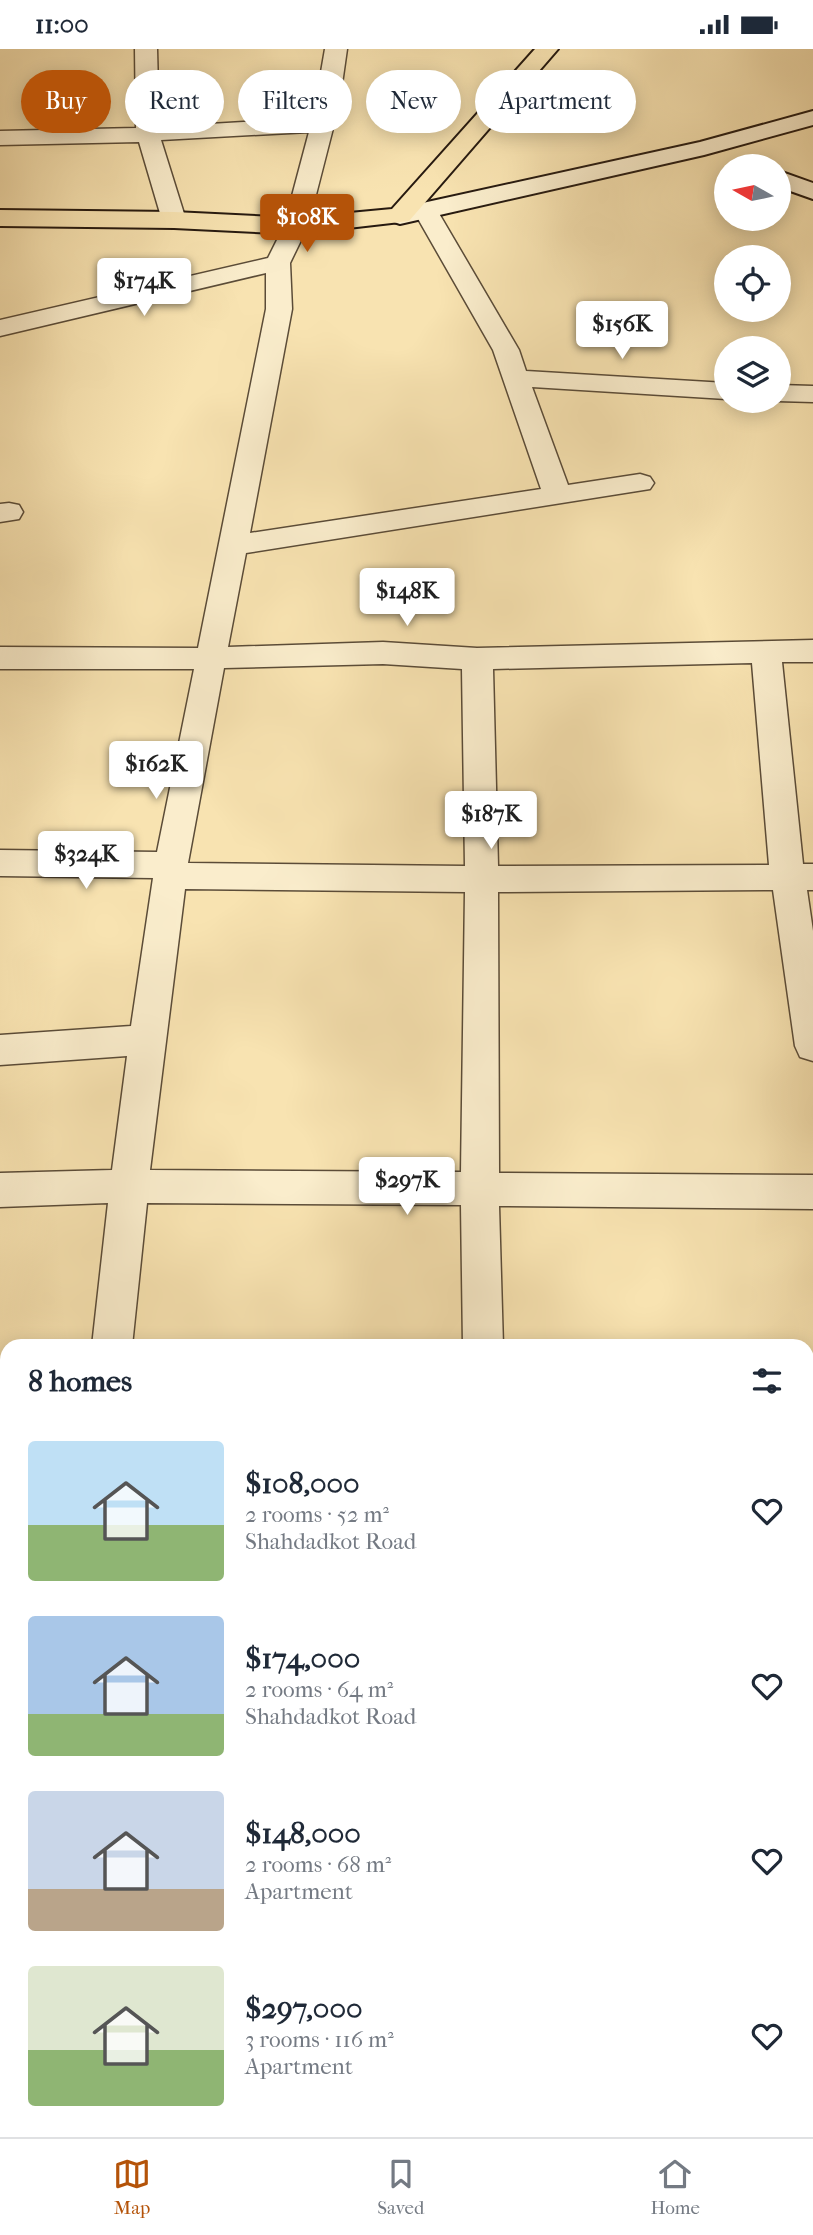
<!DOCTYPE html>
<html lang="en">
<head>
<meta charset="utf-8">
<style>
  body { margin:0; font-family:"IM FELL French Canon",serif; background:#f6f6f7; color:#1f2937; height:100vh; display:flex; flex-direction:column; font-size:26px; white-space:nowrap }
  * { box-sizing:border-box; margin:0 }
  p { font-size:23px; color:#747a83 }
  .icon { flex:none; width:38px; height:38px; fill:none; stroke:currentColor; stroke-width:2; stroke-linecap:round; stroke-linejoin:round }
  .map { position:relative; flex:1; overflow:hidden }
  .side { position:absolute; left:0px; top:1290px; width:814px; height:800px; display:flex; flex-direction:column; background:#fff; border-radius:21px 21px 0 0; box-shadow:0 4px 18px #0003 }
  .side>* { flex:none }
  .banner { position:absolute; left:21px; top:21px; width:772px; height:63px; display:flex; gap:14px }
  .needle { width:46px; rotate:279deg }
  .controls { position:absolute; left:714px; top:105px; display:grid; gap:14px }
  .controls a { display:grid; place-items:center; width:77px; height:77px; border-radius:50%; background:#fff; box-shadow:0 4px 18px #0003; font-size:35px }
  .price { position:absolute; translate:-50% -60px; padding:0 16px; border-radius:7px; background:#fff; color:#222; font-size:23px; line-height:46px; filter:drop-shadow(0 2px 4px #0008) }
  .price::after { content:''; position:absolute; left:50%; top:42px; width:21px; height:16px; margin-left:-10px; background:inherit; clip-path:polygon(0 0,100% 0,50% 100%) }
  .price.active { background:#b45309; color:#fff }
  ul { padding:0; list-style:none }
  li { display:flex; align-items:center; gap:21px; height:175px; padding:0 28px }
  li span { display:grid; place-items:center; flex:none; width:196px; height:140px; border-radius:7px; color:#555 }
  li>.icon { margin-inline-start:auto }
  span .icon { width:84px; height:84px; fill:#fffc; stroke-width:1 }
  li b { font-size:30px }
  h2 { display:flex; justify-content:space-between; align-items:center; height:84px; padding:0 28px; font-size:30px }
  .tag { padding:0 24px; border-radius:32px; background:#fff; box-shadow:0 4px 18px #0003; font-size:24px; line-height:63px }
  .tag.active { background:#b45309; color:#fff }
  .status { display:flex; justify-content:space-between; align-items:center; height:49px; padding:0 35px; background:#fff; direction:ltr }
  .status svg { height:19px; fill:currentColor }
  .dock { display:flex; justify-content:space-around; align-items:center; height:98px; border-top:2px solid #e0e1e3; background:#fff; font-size:19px; color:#747a83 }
  .dock a { display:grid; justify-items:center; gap:4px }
  .dock .active { color:#b45309 }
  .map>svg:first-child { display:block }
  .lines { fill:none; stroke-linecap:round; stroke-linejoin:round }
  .street-casing { stroke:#5b4c38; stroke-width:3 }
  .secondary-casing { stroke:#271a10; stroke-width:4 }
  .highway-casing { stroke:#271a10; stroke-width:4 }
  .street { fill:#faedcc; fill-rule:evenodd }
  .secondary { fill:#faedcc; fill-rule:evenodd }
  .highway { fill:#f8e3b1; fill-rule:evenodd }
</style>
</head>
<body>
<div class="status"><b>11:00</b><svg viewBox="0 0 49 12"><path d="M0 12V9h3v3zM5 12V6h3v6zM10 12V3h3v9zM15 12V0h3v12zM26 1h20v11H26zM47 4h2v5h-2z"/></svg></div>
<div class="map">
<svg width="813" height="2088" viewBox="0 0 813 2088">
  <rect width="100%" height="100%" fill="#f8e3b1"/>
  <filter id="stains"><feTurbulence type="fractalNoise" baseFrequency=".00286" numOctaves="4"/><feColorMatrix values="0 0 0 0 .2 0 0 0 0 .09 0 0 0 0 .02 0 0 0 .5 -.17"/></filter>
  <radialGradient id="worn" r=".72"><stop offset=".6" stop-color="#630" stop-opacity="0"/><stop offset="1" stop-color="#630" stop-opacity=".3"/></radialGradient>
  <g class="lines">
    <defs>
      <path id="street" d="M135,0H157L159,78L313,69L325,0H347L339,56L308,177L290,214L292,260L250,484L541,440L493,301L413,161L416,156L425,154L434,156L437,161L519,301L526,322L726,334V350L532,338L568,436L640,425L650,428L654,434L650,440L246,504L228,598L383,593L477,599L813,591V613H782L803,815H813V841H807L813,882V1012L800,1008L795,997L773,841L498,843L499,1124L813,1126V1160L499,1157L503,1297H463L461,1156L147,1154L132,1297H92L108,1154L0,1158V1124L112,1121L127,1007L0,1016V986L131,977L153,829L0,827V801L157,803L194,620H0V598L198,599L266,260V224L0,287V271L268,209L284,177L309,83L161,91L186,171L183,176L174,178L165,176L162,171L139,93L0,96V82L136,79ZM752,614L769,816L498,817L493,620ZM383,615L462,620L465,817L188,814L224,619ZM185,840L465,843L461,1123L150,1121Z
        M779,336L813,337V353L777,352Z
        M9,454L19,456L23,463L19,470L0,473V455Z
        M0,1327H7V1365H0Z
        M813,1385V1427L807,1429V1387Z
        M813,1882V1932L807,1935V1885Z
        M0,1890H7V1940H0Z
        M7,2075V2082H56V2088H4Z
        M490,2082H542L543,2088H491Z"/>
      <path id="secondary" d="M813,62V76L704,106L400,175L391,172L387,167L391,162L400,159L700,93Z
        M779,122L813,134V150L779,138Z"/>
      <path id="highway" d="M535,0H558L409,172L296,185L174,179L0,177V161L174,163L296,169L392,160Z"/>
    </defs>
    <!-- street casing -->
    <use href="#street" class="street-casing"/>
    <!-- secondary casing -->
    <use href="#secondary" class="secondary-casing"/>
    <!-- highway casing -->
    <use href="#highway" class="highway-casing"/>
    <!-- street -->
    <use href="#street" class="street"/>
    <!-- secondary -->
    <use href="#secondary" class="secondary"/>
    <!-- highway -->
    <use href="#highway" class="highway"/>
  </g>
  <rect width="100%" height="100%" filter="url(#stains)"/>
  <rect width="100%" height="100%" fill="url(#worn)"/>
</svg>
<div class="controls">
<a><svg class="needle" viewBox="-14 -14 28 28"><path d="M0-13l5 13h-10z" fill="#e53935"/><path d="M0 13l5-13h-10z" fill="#747a83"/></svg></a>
<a><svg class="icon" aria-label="locate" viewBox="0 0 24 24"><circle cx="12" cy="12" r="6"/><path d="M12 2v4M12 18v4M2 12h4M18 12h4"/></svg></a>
<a><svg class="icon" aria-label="layers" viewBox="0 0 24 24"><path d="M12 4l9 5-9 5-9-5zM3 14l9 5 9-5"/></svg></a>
</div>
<b class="price active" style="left:307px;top:205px">$108K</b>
<b class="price" style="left:144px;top:269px">$174K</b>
<b class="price" style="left:622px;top:312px">$156K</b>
<b class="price" style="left:407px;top:579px">$148K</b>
<b class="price" style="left:156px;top:752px">$162K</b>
<b class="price" style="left:491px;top:802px">$187K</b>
<b class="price" style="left:86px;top:842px">$324K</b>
<b class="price" style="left:407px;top:1168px">$297K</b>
<div class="banner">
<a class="tag active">Buy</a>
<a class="tag">Rent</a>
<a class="tag">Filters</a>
<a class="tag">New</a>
<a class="tag">Apartment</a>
</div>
<section class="side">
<h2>8 homes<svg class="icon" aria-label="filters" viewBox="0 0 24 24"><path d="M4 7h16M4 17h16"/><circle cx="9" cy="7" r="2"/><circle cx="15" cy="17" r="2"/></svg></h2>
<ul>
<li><span style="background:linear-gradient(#bfe0f5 60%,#8fb573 0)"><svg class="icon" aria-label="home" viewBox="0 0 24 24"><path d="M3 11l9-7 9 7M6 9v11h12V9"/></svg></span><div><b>$108,000</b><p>2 rooms · 52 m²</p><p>Shahdadkot Road</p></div><svg class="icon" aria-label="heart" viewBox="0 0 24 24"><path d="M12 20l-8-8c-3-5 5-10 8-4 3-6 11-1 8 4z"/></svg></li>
<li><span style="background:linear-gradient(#a9c7e8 70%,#8fb573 0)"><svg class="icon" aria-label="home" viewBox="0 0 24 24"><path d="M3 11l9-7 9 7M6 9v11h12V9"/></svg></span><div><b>$174,000</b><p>2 rooms · 64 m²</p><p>Shahdadkot Road</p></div><svg class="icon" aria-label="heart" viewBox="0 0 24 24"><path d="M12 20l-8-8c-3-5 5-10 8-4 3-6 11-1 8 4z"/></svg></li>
<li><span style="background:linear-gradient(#c9d6e8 70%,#b9a48a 0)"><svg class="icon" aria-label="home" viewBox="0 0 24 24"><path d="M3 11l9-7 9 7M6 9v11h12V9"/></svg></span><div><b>$148,000</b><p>2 rooms · 68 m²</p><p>Apartment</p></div><svg class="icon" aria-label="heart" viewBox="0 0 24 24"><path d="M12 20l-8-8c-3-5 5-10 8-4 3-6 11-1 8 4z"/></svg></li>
<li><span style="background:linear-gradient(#dfe7d0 60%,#8fb573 0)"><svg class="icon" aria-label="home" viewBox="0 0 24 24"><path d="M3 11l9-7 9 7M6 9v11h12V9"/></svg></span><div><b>$297,000</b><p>3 rooms · 116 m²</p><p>Apartment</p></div><svg class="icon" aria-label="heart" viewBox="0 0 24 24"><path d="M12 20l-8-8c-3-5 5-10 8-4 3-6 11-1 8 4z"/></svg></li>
</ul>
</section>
</div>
<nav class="dock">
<a class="active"><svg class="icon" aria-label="map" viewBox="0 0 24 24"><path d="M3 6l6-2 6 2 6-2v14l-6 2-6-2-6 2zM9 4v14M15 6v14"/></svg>Map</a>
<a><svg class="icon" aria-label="saved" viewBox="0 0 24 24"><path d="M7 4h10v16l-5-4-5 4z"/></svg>Saved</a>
<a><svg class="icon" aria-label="home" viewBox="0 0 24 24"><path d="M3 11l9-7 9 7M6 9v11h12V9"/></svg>Home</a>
</nav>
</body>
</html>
